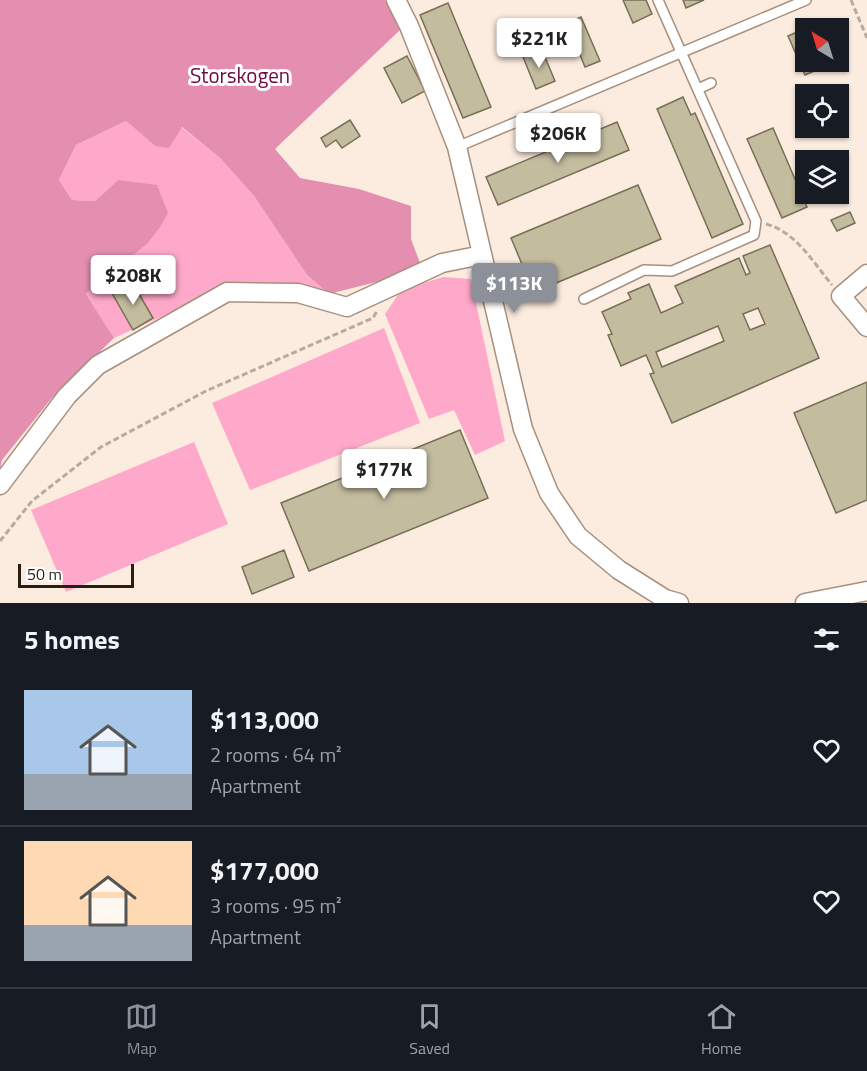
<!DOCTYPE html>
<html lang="en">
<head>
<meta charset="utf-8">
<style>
  body { margin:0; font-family:"Titillium Web",sans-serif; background:#20242c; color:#f1f3f6; height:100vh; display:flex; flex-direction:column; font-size:22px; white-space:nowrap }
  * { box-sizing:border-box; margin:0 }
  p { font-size:20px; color:#9ea1a6 }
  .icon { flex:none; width:33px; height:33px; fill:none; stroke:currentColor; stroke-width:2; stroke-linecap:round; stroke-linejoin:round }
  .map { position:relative; height:603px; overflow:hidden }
  .panel { display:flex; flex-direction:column; background:#171b24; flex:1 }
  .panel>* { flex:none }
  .needle { width:39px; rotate:322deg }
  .tools { position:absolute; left:795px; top:18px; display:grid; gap:12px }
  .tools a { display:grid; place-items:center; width:54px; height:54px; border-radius:0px; background:#171b24; box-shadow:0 2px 4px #0004; font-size:30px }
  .scale { position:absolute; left:18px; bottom:15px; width:116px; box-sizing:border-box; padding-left:6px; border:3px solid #271e16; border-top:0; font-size:16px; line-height:21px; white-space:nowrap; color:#271e16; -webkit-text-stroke:4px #fff; paint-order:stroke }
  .price { position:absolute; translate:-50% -51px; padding:0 14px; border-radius:6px; background:#fff; color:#222; font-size:20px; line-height:39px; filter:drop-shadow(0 2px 3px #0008) }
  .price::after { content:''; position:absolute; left:50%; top:36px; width:18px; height:14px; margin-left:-9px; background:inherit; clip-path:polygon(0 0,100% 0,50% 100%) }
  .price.on { background:#8c9099; color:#fff }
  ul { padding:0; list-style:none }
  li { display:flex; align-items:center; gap:18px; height:150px; padding:0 24px }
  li+li { border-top:2px solid #363941 }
  li span { display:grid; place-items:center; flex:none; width:168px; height:120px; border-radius:0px; color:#555 }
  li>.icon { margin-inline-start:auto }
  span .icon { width:72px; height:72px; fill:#fffc; stroke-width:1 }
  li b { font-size:26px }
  h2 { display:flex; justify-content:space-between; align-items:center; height:72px; padding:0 24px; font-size:26px }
  .tabs { display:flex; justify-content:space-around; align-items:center; height:84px; border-top:2px solid #363941; background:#171b24; font-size:16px; color:#9ea1a6 }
  .tabs a { display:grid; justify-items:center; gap:3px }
  .tabs .on { color:#8c9099 }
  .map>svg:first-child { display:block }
  .green { fill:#fea9c9 }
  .forest { fill:#e48fb0 }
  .building { fill:#c3bc9f; stroke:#766f55; stroke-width:1.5; fill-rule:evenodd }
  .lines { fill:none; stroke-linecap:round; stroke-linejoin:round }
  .lane-casing { stroke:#a7907d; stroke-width:12 }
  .street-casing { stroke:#a7907d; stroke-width:21 }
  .path { stroke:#b8aa9f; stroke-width:3; stroke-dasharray:6 3; stroke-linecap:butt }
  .lane { stroke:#fff; stroke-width:9 }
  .street { stroke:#fff; stroke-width:18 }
  .labels { text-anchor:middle; stroke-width:6; stroke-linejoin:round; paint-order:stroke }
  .park-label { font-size:21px; fill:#700840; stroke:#fff }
</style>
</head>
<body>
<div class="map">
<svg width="867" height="603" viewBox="0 0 867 603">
  <rect width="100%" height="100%" fill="#fcece0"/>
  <!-- green -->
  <path class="green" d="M126,121L155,146L181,127L221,159L254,196L307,275L329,294L236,283L114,338L86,294L147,244L118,180L95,201L72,200L59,180L76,145Z
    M443,277L471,279L505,441L475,455L454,410L429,419L385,314L400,292L411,287Z
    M384,328L420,423L250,490L212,403Z
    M194,442L228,524L66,592L31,510Z"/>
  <!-- forest -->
  <path class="forest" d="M0,0H385L400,30L275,149L300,178L359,189L411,206V239L420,263L384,280L329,294L307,275L254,196L221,159L182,127L169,148L155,146L126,121L76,145L59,180L72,200L95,201L118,180L157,185L168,213L160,227L147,244L86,294L114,338L51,399L2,460L0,469Z"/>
  <!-- building -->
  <path class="building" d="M623,0H646L652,14L633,23Z
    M683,0H704L686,8Z
    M448,3L491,107L463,118L420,15Z
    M581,17L600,61L585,67L567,23Z
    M809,27L810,28H806V62H824L826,66L805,75L788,36Z
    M542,50L555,81L536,89L523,57Z
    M407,56L425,91L402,103L384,68Z
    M683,97L691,115L695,113L743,224L712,238L657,109Z
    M350,120L360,136L342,148L336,140L326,147L321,138Z
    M617,122L629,150L498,205L486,177Z
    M773,128L807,207L782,218L747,139Z
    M638,185L661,239L542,289L545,296L537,300L511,238Z
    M850,212L855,223L837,231L831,220Z
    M770,245L819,358L672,423L650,374L654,373L646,355L621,366L608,335L612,334L602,312L631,299L628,293L649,284L661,313L683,303L675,286L739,258L746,275L750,273L743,256ZM758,308L765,324L750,330L743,314ZM718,326L724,341L662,367L656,352Z
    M132,282L153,318L133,330L112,293Z
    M867,382V500L836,513L794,413Z
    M460,430L488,498L309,571L281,503Z
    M284,550L294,577L252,594L242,567Z"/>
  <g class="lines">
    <defs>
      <path id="lane" d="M698,89L711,83
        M457,147L806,0
        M584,299L644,270L672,271L754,235L756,221L658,0"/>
      <path id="street" d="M396,0L409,26L457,147L523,429L549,493L578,536L619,570L665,599L679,603
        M867,274L841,296L867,327
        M0,485L67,396L98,365L227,292L298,293L347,307L442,263L482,255
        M805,603L867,591"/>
    </defs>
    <!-- lane casing -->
    <use href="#lane" class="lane-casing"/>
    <!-- street casing -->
    <use href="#street" class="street-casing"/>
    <!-- path -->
    <path class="path" d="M851,0L867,38
      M766,224C796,232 813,262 832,285
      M0,541L32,501L101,447L206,391L373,318L377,311"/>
    <!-- lane -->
    <use href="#lane" class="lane"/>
    <!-- street -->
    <use href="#street" class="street"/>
  </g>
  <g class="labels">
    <!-- park labels -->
    <g class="park-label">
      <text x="240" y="83">Storskogen</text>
    </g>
  </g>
</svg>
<div class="tools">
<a><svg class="needle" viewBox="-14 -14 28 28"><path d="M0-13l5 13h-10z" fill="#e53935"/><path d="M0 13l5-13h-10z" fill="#9ea1a6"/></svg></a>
<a><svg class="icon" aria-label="locate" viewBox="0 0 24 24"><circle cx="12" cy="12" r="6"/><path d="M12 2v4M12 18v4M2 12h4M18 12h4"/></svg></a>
<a><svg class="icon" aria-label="layers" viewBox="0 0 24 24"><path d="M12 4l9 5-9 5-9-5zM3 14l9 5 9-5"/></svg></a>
</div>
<div class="scale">50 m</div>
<b class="price" style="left:539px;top:69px">$221K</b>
<b class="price" style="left:558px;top:164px">$206K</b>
<b class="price" style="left:133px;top:306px">$208K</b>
<b class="price on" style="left:514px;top:314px">$113K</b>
<b class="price" style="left:384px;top:500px">$177K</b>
</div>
<section class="panel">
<h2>5 homes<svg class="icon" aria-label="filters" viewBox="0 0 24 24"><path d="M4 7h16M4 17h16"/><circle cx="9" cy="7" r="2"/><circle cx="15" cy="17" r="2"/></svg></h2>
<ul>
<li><span style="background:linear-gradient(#a9c7e8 70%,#9aa5b1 0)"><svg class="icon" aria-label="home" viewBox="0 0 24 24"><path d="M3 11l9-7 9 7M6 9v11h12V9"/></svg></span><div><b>$113,000</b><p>2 rooms · 64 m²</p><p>Apartment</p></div><svg class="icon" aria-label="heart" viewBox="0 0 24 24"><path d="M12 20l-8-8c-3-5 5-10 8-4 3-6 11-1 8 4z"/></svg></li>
<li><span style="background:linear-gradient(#ffd9b3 70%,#9aa5b1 0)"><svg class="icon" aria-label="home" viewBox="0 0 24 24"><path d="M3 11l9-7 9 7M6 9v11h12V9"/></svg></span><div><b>$177,000</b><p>3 rooms · 95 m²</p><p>Apartment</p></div><svg class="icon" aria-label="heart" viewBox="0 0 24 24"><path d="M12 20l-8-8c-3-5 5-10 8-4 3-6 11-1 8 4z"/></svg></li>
</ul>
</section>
<nav class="tabs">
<a class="on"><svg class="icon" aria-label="map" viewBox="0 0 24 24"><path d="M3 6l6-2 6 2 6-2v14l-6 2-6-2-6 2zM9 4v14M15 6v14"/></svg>Map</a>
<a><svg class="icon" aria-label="saved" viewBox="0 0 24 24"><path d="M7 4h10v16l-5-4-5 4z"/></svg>Saved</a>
<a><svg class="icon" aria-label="home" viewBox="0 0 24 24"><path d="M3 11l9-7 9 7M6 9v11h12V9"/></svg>Home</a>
</nav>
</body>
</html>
